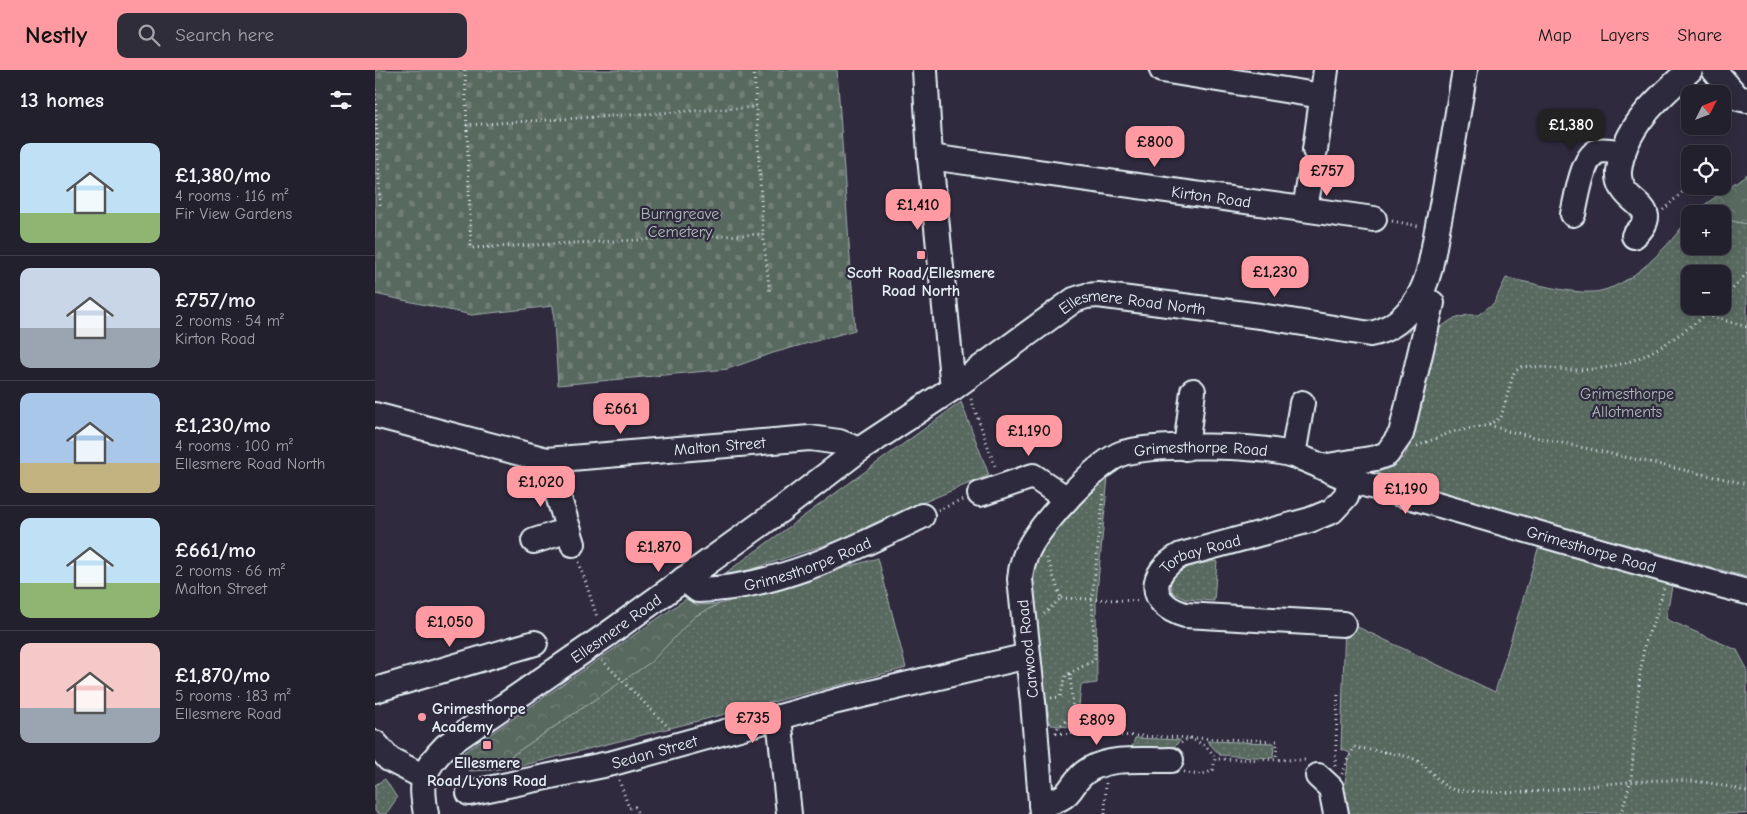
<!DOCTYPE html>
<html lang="en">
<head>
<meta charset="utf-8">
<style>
  body { margin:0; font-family:"Comic Neue",sans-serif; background:#2f2d3a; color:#f1f3f6; height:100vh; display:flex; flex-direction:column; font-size:19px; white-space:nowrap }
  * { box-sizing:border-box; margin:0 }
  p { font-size:16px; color:#a3a3aa }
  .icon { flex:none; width:28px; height:28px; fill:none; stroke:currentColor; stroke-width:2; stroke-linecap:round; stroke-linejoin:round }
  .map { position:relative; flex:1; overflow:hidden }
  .drawer { display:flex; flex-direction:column; background:#23202e; width:375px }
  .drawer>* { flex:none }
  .needle { width:32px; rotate:48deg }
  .tools { position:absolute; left:1306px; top:15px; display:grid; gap:10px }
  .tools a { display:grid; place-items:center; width:50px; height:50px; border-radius:10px; background:#23202e; box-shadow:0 2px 8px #0003,0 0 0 1px #403e4a; font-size:25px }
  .price { position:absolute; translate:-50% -42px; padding:0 11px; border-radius:10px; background:#ff9aa2; color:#111; font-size:16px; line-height:32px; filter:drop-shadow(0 1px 2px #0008) }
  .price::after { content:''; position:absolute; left:50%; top:30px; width:15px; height:11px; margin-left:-8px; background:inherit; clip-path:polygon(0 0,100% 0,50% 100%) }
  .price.on { background:#222; color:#fff }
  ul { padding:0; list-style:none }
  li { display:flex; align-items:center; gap:15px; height:125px; padding:0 20px }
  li+li { border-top:1px solid #403e4a }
  li span { display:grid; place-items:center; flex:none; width:140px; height:100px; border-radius:10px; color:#555 }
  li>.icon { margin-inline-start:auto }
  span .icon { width:60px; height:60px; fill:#fffc; stroke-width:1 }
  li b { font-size:21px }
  h2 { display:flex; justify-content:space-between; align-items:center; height:60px; padding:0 20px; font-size:21px }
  header { display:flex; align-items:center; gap:30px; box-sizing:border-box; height:70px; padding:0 25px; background:#ff9aa2; color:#111 }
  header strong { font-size:24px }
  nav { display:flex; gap:28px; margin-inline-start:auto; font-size:18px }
  .search { width:350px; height:45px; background:#2f2d3a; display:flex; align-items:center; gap:12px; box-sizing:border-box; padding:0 18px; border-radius:10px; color:#a3a3aa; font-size:19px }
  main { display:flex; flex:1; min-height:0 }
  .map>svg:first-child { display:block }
  .grass { fill:url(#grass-dots); stroke:#a0adac; fill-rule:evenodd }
  .forest { fill:url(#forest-crowns); stroke:#a0adac }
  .cemetery { fill:url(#cemetery-stones); stroke:#a0adac }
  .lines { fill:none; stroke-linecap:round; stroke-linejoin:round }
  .minor-casing { stroke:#e8f1f8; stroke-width:28 }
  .path { stroke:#e8f1f8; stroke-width:3; stroke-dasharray:1 4; stroke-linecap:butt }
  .minor { stroke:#2f2a3d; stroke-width:24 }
  .poi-dot { fill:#ff9aa2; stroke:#2f2a3d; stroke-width:2 }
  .labels { text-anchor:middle; stroke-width:4.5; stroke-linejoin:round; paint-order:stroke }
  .street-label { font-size:16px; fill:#e8f1f8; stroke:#2f2a3d }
  .park-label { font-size:16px; fill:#afbbbb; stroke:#2f2a3d }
  .poi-label { font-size:16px; font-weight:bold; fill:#e8f1f8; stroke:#2f2a3d }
</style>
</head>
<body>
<header>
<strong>Nestly</strong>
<div class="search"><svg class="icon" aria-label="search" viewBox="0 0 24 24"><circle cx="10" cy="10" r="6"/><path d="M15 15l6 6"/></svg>Search here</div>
<nav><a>Map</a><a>Layers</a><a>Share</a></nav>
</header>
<main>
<section class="drawer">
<h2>13 homes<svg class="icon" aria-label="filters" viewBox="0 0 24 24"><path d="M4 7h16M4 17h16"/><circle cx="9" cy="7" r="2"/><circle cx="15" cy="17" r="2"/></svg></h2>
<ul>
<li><span style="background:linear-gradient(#bfe0f5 70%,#8fb573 0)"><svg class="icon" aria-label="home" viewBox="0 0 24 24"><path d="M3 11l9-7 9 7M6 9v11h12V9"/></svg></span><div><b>£1,380/mo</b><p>4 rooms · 116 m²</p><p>Fir View Gardens</p></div></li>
<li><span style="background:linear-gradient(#c9d6e8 60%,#9aa5b1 0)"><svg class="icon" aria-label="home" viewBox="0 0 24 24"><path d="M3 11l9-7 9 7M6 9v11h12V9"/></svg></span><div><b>£757/mo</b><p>2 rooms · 54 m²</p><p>Kirton Road</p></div></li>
<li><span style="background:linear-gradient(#a9c7e8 70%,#c2b280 0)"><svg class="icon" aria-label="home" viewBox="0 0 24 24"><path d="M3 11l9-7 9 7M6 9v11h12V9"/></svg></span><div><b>£1,230/mo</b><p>4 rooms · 100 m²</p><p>Ellesmere Road North</p></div></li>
<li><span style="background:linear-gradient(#bfe0f5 65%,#8fb573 0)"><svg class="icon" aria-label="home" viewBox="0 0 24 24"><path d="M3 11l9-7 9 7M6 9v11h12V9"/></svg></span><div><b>£661/mo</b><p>2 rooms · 66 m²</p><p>Malton Street</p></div></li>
<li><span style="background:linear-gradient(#f6c9c9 65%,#9aa5b1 0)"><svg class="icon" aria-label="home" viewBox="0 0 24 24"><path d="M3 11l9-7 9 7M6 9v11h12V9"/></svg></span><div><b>£1,870/mo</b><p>5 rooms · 183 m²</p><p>Ellesmere Road</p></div></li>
</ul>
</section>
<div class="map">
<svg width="1372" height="744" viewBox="0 0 1372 744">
  <defs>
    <pattern id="grass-dots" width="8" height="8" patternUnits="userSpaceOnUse" patternTransform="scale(1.25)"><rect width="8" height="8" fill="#596960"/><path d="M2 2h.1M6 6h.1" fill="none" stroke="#717f78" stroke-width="1.8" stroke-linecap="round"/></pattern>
    <pattern id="forest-crowns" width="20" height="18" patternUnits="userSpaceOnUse" patternTransform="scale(1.25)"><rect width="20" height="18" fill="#596960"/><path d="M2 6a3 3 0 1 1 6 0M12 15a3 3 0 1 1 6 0" fill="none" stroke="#717f78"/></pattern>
    <pattern id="cemetery-stones" width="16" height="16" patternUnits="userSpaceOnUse" patternTransform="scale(1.25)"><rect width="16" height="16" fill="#596960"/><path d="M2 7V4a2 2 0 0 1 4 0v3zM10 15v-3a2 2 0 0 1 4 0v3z" fill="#717f78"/></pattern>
  </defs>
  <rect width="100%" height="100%" fill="#2f2a3d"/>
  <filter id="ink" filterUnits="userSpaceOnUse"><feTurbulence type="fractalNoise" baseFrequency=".02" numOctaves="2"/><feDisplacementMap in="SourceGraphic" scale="10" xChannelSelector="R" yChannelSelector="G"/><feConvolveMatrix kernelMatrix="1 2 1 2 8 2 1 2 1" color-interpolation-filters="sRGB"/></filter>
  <g filter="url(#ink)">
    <!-- grass -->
    <path class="grass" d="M1315,146V176H1348V149L1372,154V507L980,401L1006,391L1029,388L1040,359L1062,260L1076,250L1092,245H1103L1119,233L1131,208C1155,212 1194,224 1218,222C1254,220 1296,174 1315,146ZM1315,204H1348V236H1315Z
      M586,332L614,405L497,454L474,467L338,512Z
      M733,407L721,532L722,613L706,615L702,658L676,655C668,622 648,513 664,485C680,455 709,431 733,407Z
      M1166,469L1298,511L1291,549L1362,580L1372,599V744H971L968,724L975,683L966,679L970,551L1120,622Z
      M503,488L531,598L146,696L115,700L275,592L320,546L344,534Z
      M842,491L839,531L810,529L798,523L795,512C807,495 823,494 842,491Z
      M760,668L805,670L795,683L755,685Z
      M832,671L899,673L898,688L845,685Z
      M10,709L22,728L11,744H3L0,741V715Z"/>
    <!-- forest -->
    <path class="forest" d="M1372,104V154L1348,149V144H1317Z
      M311,529L322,535L344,534L320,546L276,592L115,700L95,701L86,693L85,685Z"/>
    <!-- cemetery -->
    <path class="cemetery" d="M0,0H462L480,260L398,283L353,299L183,315L178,236L97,245L0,224Z"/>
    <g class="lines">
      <defs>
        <g id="minor">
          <path d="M550,0L555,87L578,318"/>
          <path d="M787,0L947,26"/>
          <path d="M1339,0L1363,28L1372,30"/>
          <path d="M940,80L951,0"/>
          <path id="s1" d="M555,87L999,149"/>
          <path d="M930,139L935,109"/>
          <path d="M1198,144C1202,129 1207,85 1224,81C1231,79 1241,82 1248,83"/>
          <path d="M1259,166C1294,134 1241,136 1244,101C1249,57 1283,28 1315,0"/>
          <path id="s2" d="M0,345L172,390L435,368L464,372L484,380"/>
          <path d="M811,378L818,321"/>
          <path d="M918,385L927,333"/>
          <path d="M172,390L198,474"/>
          <path d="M947,397L1001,388L1012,384L1026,364L1057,233"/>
          <path d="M605,424L658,406L692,429"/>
          <path d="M159,471L194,460"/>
          <path id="s3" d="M309,509L323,520C403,518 477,480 547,446"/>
          <path id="s4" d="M968,554L810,545C772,534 773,503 806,485L935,450L957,441L971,426L976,410"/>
          <path d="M0,620L160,573"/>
          <path d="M404,647L414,744"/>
          <path d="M0,673L14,689L49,707"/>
          <path d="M943,706L956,718L961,744"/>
          <path id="s5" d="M94,723L238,693L462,631L653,586"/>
          <path d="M666,734C703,728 691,713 715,699C738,686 770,691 796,690"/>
          <path id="s6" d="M51,744C45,710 47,700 71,676L233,564L407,439L484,380L578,318L699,230L711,226L723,225L885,246L995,264C1016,260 1032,246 1043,228C1056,207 1058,179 1063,155C1074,103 1081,52 1090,0"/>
          <path id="s7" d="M667,744L658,632L645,509C646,498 648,488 654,478C666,454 723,391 748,383C782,373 885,375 918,385C938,391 956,402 975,409C991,416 1009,419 1026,424C1141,456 1256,492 1372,522"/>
        </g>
      </defs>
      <!-- minor casing -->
      <use href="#minor" class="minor-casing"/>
      <!-- path -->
      <path class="path" d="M90,0L96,178L388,164
        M379,0L388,164L395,224
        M0,19L5,135
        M91,55L381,37
        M1288,140L1315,115
        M1017,151L1043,156
        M1348,230L1372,203
        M1332,245L1372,257
        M596,329L621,399
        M1114,355L1133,361L1372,414
        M1042,376L1077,362L1114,355L1126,347L1139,302L1146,297C1164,295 1181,300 1199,300C1263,300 1294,273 1342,236
        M563,440L588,430
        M204,492L222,547
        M686,528L766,531
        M669,544L686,528L672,488
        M227,590L294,658
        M676,628L685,627L691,605L720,590L717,529L729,421
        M681,663L902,671L901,690
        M681,663L683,657L695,648L698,641L695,603
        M806,673L814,668C825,673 835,676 840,689
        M960,696L963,623
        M809,702C820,705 828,706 838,700L840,689L932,690
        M967,704L979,677C998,681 1021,682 1039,689C1052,694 1061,711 1074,718C1083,722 1101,721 1112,722C1199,727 1287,693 1372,722
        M244,710L254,738L260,737L263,744
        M730,744L731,712
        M1246,744L1256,710L1265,602L1270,572L1280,549L1289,518"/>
      <!-- minor -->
      <use href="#minor" class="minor"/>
    </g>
  </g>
  <!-- markers -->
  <g class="poi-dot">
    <rect x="541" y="180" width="10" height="10" rx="2.5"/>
    <circle cx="47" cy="647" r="5"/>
    <rect x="107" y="670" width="10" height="10" rx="2.5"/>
  </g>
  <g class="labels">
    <!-- street labels -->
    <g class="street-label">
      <text dy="6" stroke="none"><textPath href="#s1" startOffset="284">Kirton Road</textPath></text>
      <text dy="6" stroke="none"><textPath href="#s6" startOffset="904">Ellesmere Road North</textPath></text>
      <text dy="6" stroke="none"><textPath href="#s2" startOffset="351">Malton Street</textPath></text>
      <text dy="6" stroke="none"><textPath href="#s7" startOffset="482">Grimesthorpe Road</textPath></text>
      <text dy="6" stroke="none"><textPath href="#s7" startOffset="888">Grimesthorpe Road</textPath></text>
      <text dy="6" stroke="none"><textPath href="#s4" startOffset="262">Torbay Road</textPath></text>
      <text dy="6" stroke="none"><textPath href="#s3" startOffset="131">Grimesthorpe Road</textPath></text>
      <text dy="6" stroke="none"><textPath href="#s6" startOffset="282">Ellesmere Road</textPath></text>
      <text transform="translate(652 579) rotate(-96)" y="6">Carwood Road</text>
      <text dy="6" stroke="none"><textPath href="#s5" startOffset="190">Sedan Street</textPath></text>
    </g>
    <!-- park labels -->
    <g class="park-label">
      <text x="305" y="149">Burngreave<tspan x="305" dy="18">Cemetery</tspan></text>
      <text x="1252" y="329">Grimesthorpe<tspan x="1252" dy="18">Allotments</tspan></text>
    </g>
    <!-- poi labels -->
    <g class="poi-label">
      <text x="546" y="208">Scott Road/Ellesmere<tspan x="546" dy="18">Road North</tspan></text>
      <text x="57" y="644" text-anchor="start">Grimesthorpe<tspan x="57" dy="18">Academy</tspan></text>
      <text x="112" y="698">Ellesmere<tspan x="112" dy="18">Road/Lyons Road</tspan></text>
    </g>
  </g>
</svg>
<div class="tools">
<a><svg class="needle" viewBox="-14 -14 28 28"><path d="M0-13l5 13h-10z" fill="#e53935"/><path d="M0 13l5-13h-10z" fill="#a3a3aa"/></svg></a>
<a><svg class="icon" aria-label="locate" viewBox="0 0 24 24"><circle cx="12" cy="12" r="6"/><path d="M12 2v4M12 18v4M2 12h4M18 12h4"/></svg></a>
<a>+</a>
<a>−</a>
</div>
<b class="price on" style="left:1196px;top:81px">£1,380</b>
<b class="price" style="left:780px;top:98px">£800</b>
<b class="price" style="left:952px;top:127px">£757</b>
<b class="price" style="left:543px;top:161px">£1,410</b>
<b class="price" style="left:900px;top:228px">£1,230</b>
<b class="price" style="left:246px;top:365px">£661</b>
<b class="price" style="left:654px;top:387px">£1,190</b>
<b class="price" style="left:166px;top:438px">£1,020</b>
<b class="price" style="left:1031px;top:445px">£1,190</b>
<b class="price" style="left:284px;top:503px">£1,870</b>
<b class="price" style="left:75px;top:578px">£1,050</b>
<b class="price" style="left:378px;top:674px">£735</b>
<b class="price" style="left:722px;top:676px">£809</b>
</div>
</main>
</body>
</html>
